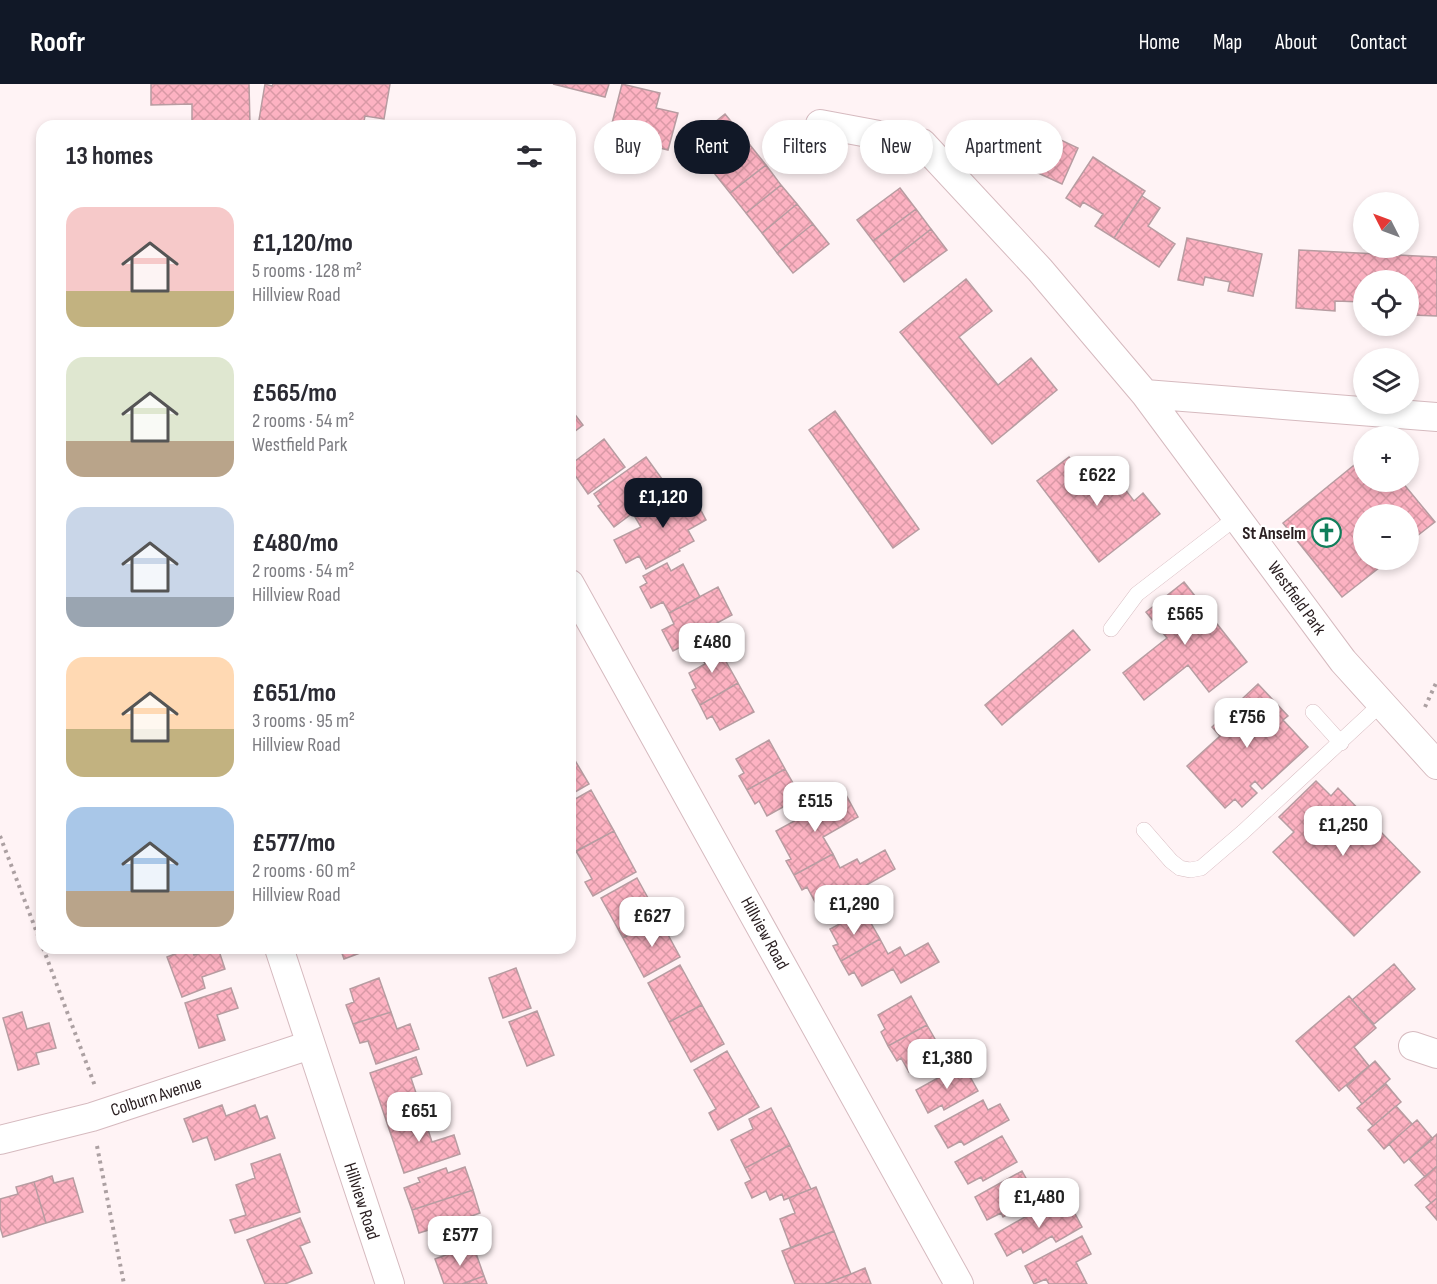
<!DOCTYPE html>
<html lang="en">
<head>
<meta charset="utf-8">
<style>
  body { margin:0; font-family:"Sofia Sans Condensed",sans-serif; background:#f2f2f3; color:#2b2b33; height:100vh; display:flex; flex-direction:column; font-size:22px; white-space:nowrap }
  * { box-sizing:border-box; margin:0 }
  p { font-size:20px; color:#7c7c81 }
  .icon { flex:none; width:33px; height:33px; fill:none; stroke:currentColor; stroke-width:2; stroke-linecap:round; stroke-linejoin:round }
  .map { position:relative; flex:1; overflow:hidden }
  .sheet { position:absolute; left:36px; top:36px; width:540px; height:834px; display:flex; flex-direction:column; background:#fff; border-radius:18px; box-shadow:0 3px 9px #0003 }
  .sheet>* { flex:none }
  .banner { position:absolute; left:594px; top:36px; width:570px; height:54px; display:flex; gap:12px }
  .needle { width:39px; rotate:312deg }
  .fabs { position:absolute; left:1353px; top:108px; display:grid; gap:12px }
  .fabs a { display:grid; place-items:center; width:66px; height:66px; border-radius:50%; background:#fff; box-shadow:0 3px 9px #0003; font-size:30px }
  .price { position:absolute; translate:-50% -51px; padding:0 14px; border-radius:12px; background:#fff; color:#222; font-size:20px; line-height:39px; filter:drop-shadow(0 2px 3px #0008) }
  .price::after { content:''; position:absolute; left:50%; top:36px; width:18px; height:14px; margin-left:-9px; background:inherit; clip-path:polygon(0 0,100% 0,50% 100%) }
  .price.current { background:#111827; color:#fff }
  ul { padding:0; list-style:none }
  li { display:flex; align-items:center; gap:18px; height:150px; padding:0 30px }
  li span { display:grid; place-items:center; flex:none; width:168px; height:120px; border-radius:18px; color:#555 }
  li>.icon { margin-inline-start:auto }
  span .icon { width:72px; height:72px; fill:#fffc; stroke-width:1 }
  li b { font-size:26px }
  h2 { display:flex; justify-content:space-between; align-items:center; height:72px; padding:0 30px; font-size:26px }
  .chip { padding:0 21px; border-radius:27px; background:#fff; box-shadow:0 3px 9px #0003; font-size:21px; line-height:54px }
  .chip.current { background:#111827; color:#fff }
  header { display:flex; align-items:center; gap:36px; box-sizing:border-box; height:84px; padding:0 30px; background:#111827; color:#fff }
  header strong { font-size:28px }
  nav { display:flex; gap:33px; margin-inline-start:auto; font-size:21px }
  .map>svg:first-child { display:block }
  .building { fill:url(#building-cross-hatch); stroke:#b79ca1; stroke-width:1.5 }
  .lines { fill:none; stroke-linecap:round; stroke-linejoin:round }
  .service-casing { stroke:#d6babf; stroke-width:16 }
  .minor-casing { stroke:#d6babf; stroke-width:30 }
  .path { stroke:#aca0a2; stroke-width:4; stroke-dasharray:3 4.5; stroke-linecap:butt }
  .service { stroke:#fff; stroke-width:15 }
  .minor { stroke:#fff; stroke-width:28 }
  .labels { text-anchor:middle; stroke-width:4.5; stroke-linejoin:round; paint-order:stroke }
  .poi-label { font-size:18px; font-weight:bold; fill:#2b2022; stroke:#fff; text-anchor:end }
  .street-label { font-size:18px; fill:#2b2022; stroke:#fff }
</style>
</head>
<body>
<header>
<strong>Roofr</strong>
<nav><a>Home</a><a>Map</a><a>About</a><a>Contact</a></nav>
</header>
<div class="map">
<svg width="1437" height="1200" viewBox="0 0 1437 1200">
  <defs>
    <pattern id="building-cross-hatch" width="8" height="8" patternUnits="userSpaceOnUse" patternTransform="scale(1.5)"><rect width="8" height="8" fill="#fdb2c2"/><path d="M0 0l8 8M0 8l8-8" fill="none" stroke="#d999a6"/></pattern>
  </defs>
  <rect width="100%" height="100%" fill="#fff3f5"/>
  <!-- building -->
  <path class="building" d="M151,0H249L250,42H192V20L151,21Z
    M265,0L272,2L273,0H390L384,35L365,32L363,42H258Z
    M553,0H609L605,13Z
    M622,0L660,9L656,24L678,29L668,66L609,51Z
    M725,30L750,61L714,89L698,69L704,65L695,54Z
    M1029,41L1078,64L1062,100L1036,88L1037,85L1013,74Z
    M750,61L766,81L730,109L714,89Z
    M1093,73L1145,107L1114,154L1095,142L1103,130L1083,118L1080,123L1066,114Z
    M766,81L781,101L746,129L730,109Z
    M781,101L797,120L762,149L746,129Z
    M900,104L916,125L873,157L857,136Z
    M1142,112L1160,124L1148,142L1175,160L1159,183L1114,154Z
    M797,120L813,140L777,169L762,149Z
    M916,125L931,145L889,178L873,157Z
    M813,140L829,160L793,189L777,169Z
    M931,145L947,166L904,198L889,178Z
    M1187,154L1262,170L1253,212L1228,207L1230,198L1205,193L1203,201L1178,196Z
    M1299,166L1437,173V232L1412,231V221H1408V196H1364V218L1335,217V227L1296,224Z
    M966,195L992,227L959,253L998,301L1031,274L1057,306L992,360L900,248Z
    M570,324L583,341L570,351Z
    M835,327L919,445L893,464L809,346Z
    M604,355L625,383L588,410L570,384V381Z
    M646,373L665,399L635,420L638,425L614,443L598,422L601,420L594,410Z
    M1069,373L1087,396L1107,382L1134,417L1143,409L1160,430L1099,478L1037,397Z
    M1364,373V398H1402L1435,438L1408,459V430H1364V476H1389L1342,513L1283,439Z
    M687,400L706,436L688,446L694,457L679,465L680,467L646,485L639,472L626,479L614,456L641,443L635,433L656,422L654,417Z
    M667,479L671,487L683,480L700,513L669,529L663,518L651,524L640,503L647,499L643,492Z
    M1184,498L1247,578L1209,608L1188,581L1144,616L1123,589L1167,554L1146,528Z
    M718,503L732,531L715,540L717,544L673,567L662,546L674,540L669,529Z
    M1073,546L1090,566L1002,641L985,621Z
    M714,556L738,599L700,621L692,606L696,604L689,589L705,580L698,566Z
    M738,599L754,628L720,646L712,632L707,635L700,621Z
    M1258,600L1288,632L1283,636L1308,663L1262,705L1255,697L1250,702L1257,709L1242,723L1235,715L1225,724L1187,682L1220,652L1212,643Z
    M769,656L785,685L747,706L739,692L744,689L736,675Z
    M570,668L589,700L570,711Z
    M785,685L801,713L767,732L759,717L755,720L747,706Z
    M1316,697L1331,712L1338,704L1420,788L1354,852L1273,768L1294,748L1279,733Z
    M591,706L614,747L570,771V718Z
    M845,709L858,733L823,753L833,770L794,791L786,777L791,775L776,747Z
    M614,747L636,788L593,812L585,798L592,795L576,767Z
    M885,766L895,785L854,808L856,813L822,831L807,803L802,806L794,791L833,770L840,784L857,775L860,780Z
    M637,794L659,834L623,854L601,814Z
    M864,827L880,855L841,877L833,862L838,860L830,845Z
    M659,834L680,873L644,893L623,854Z
    M880,855L888,870L900,863L905,872L928,859L939,878L901,899L893,885L862,902L854,888L849,891L841,877Z
    M191,864L194,871L218,864L225,885L202,893L205,904L182,913L167,873Z
    M340,864H371V865L344,875Z
    M1394,880L1415,905L1374,940L1352,916Z
    M680,881L702,921L669,938L648,899Z
    M516,884L531,924L503,934L489,894Z
    M379,894L391,928L353,940L346,921L354,918L350,905Z
    M231,904L238,924L217,931L225,956L199,964L185,919Z
    M911,912L927,941L888,962L881,948L885,945L878,931Z
    M1349,912L1376,944L1354,963L1369,982L1339,1007L1296,957Z
    M702,921L724,960L691,978L669,938Z
    M537,927L554,971L527,982L509,938Z
    M22,928L27,945L49,939L56,964L36,969L39,980L18,986L3,934Z
    M391,928L397,945L410,940L419,965L376,980L368,957L360,959L353,940Z
    M927,941L943,969L909,988L901,974L897,977L888,962Z
    M727,967L759,1023L718,1046L709,1029L716,1025L694,986Z
    M416,973L422,990L411,994L422,1027L387,1039L370,989Z
    M1375,977L1390,995L1362,1020L1347,1002Z
    M963,980L978,1007L944,1026L942,1021L928,1029L916,1006Z
    M1386,1000L1401,1018L1373,1042L1357,1024Z
    M983,1016L988,1026L1000,1020L1009,1036L964,1061L961,1057L948,1064L935,1042Z
    M222,1021L226,1032L255,1021L260,1035L267,1032L275,1054L215,1076L207,1053L193,1058L184,1035Z
    M1396,1022L1412,1040L1384,1065L1368,1046Z
    M771,1024L790,1061L745,1084L731,1056L753,1045L749,1035Z
    M422,1027L432,1058L454,1051L460,1070L404,1089L387,1039Z
    M1417,1036L1433,1055L1404,1079L1389,1060Z
    M1437,1050V1082L1425,1093L1409,1075Z
    M1002,1052L1017,1078L983,1097L981,1093L968,1100L955,1078Z
    M790,1061L811,1105L784,1116L782,1110L770,1116L766,1107L752,1114L745,1099L751,1096L745,1084Z
    M280,1070L300,1128L235,1149L230,1136L246,1131L236,1101L255,1094L251,1080Z
    M1437,1082V1114L1431,1119L1415,1101Z
    M465,1083L473,1106L412,1126L404,1104L420,1098L418,1094L446,1084L448,1089Z
    M1022,1087L1037,1114L1003,1133L1001,1129L987,1136L975,1113Z
    M52,1092L54,1099L73,1094L83,1128L46,1139L34,1098Z
    M34,1098L46,1139L3,1153L0,1143V1115L18,1110L16,1103Z
    M816,1103L834,1147L791,1164L780,1135L795,1129L789,1114Z
    M473,1106L480,1129L463,1135L464,1140L437,1149L435,1144L419,1149L412,1126Z
    M1437,1114V1136L1426,1123Z
    M1055,1116L1063,1129L1072,1124L1082,1143L1056,1158L1052,1152L1023,1169L1021,1164L1007,1172L995,1150Z
    M300,1134L310,1158L300,1162L312,1189L285,1200H265L247,1156Z
    M834,1147L851,1190L825,1200H795L782,1167Z
    M1082,1152L1091,1170L1076,1178L1087,1200H1049L1046,1195L1034,1200L1025,1182Z
    M473,1161L484,1192L462,1200H444L435,1175Z
    M865,1184L871,1200H825L851,1190Z
    M484,1192L487,1200H462Z"/>
  <g class="lines">
    <defs>
      <path id="service" d="M1111,545L1137,510L1237,433
        M1313,628L1341,659
        M1144,746L1171,777L1180,784L1190,786L1201,784L1243,748L1381,620"/>
      <path id="minor" d="M820,40L922,59L1040,186L1145,310L1343,577L1437,681
        M1145,310L1437,333
        M570,500L959,1200
        M279,864L390,1200
        M1413,962L1437,970
        M0,1056L92,1033L310,961"/>
    </defs>
    <!-- service casing -->
    <use href="#service" class="service-casing"/>
    <!-- minor casing -->
    <use href="#minor" class="minor-casing"/>
    <!-- path -->
    <path class="path" d="M1425,623L1437,597
      M0,752L42,862
      M43,864L95,1002
      M97,1062L124,1200"/>
    <!-- service -->
    <use href="#service" class="service"/>
    <!-- minor -->
    <use href="#minor" class="minor"/>
  </g>
  <!-- icons -->
  <defs>
    <symbol id="church-ring" viewBox="-11 -11 22 22"><circle r="9.5" fill="#fff" stroke="#107e5b" stroke-width="1.5"/><path d="M-1.2-6h2.4v3.5h3.3v2.4h-3.3V6h-2.4V-.1h-3.3v-2.4h3.3Z" fill="#107e5b"/></symbol>
  </defs>
  <g fill-rule="evenodd">
    <use href="#church-ring" x="1310" y="432" width="33" height="33"/>
  </g>
  <g class="labels">
    <!-- poi labels -->
    <g class="poi-label">
      <text x="1306" y="455">St Anselm</text>
    </g>
    <!-- street labels -->
    <g class="street-label">
      <text transform="translate(1297 514) rotate(54)" y="6">Westfield Park</text>
      <text transform="translate(765 849) rotate(61)" y="6">Hillview Road</text>
      <text transform="translate(156 1012) rotate(-18)" y="6">Colburn Avenue</text>
      <text transform="translate(362 1117) rotate(72)" y="6">Hillview Road</text>
    </g>
  </g>
</svg>
<div class="fabs">
<a><svg class="needle" viewBox="-14 -14 28 28"><path d="M0-13l5 13h-10z" fill="#e53935"/><path d="M0 13l5-13h-10z" fill="#7c7c81"/></svg></a>
<a><svg class="icon" aria-label="locate" viewBox="0 0 24 24"><circle cx="12" cy="12" r="6"/><path d="M12 2v4M12 18v4M2 12h4M18 12h4"/></svg></a>
<a><svg class="icon" aria-label="layers" viewBox="0 0 24 24"><path d="M12 4l9 5-9 5-9-5zM3 14l9 5 9-5"/></svg></a>
<a>+</a>
<a>−</a>
</div>
<b class="price" style="left:1097px;top:423px">£622</b>
<b class="price current" style="left:663px;top:445px">£1,120</b>
<b class="price" style="left:1185px;top:562px">£565</b>
<b class="price" style="left:712px;top:590px">£480</b>
<b class="price" style="left:1247px;top:665px">£756</b>
<b class="price" style="left:815px;top:749px">£515</b>
<b class="price" style="left:1343px;top:773px">£1,250</b>
<b class="price" style="left:854px;top:852px">£1,290</b>
<b class="price" style="left:652px;top:864px">£627</b>
<b class="price" style="left:947px;top:1006px">£1,380</b>
<b class="price" style="left:419px;top:1059px">£651</b>
<b class="price" style="left:1039px;top:1145px">£1,480</b>
<b class="price" style="left:460px;top:1183px">£577</b>
<div class="banner">
<a class="chip">Buy</a>
<a class="chip current">Rent</a>
<a class="chip">Filters</a>
<a class="chip">New</a>
<a class="chip">Apartment</a>
</div>
<section class="sheet">
<h2>13 homes<svg class="icon" aria-label="filters" viewBox="0 0 24 24"><path d="M4 7h16M4 17h16"/><circle cx="9" cy="7" r="2"/><circle cx="15" cy="17" r="2"/></svg></h2>
<ul>
<li><span style="background:linear-gradient(#f6c9c9 70%,#c2b280 0)"><svg class="icon" aria-label="home" viewBox="0 0 24 24"><path d="M3 11l9-7 9 7M6 9v11h12V9"/></svg></span><div><b>£1,120/mo</b><p>5 rooms · 128 m²</p><p>Hillview Road</p></div></li>
<li><span style="background:linear-gradient(#dfe7d0 70%,#b9a48a 0)"><svg class="icon" aria-label="home" viewBox="0 0 24 24"><path d="M3 11l9-7 9 7M6 9v11h12V9"/></svg></span><div><b>£565/mo</b><p>2 rooms · 54 m²</p><p>Westfield Park</p></div></li>
<li><span style="background:linear-gradient(#c9d6e8 75%,#9aa5b1 0)"><svg class="icon" aria-label="home" viewBox="0 0 24 24"><path d="M3 11l9-7 9 7M6 9v11h12V9"/></svg></span><div><b>£480/mo</b><p>2 rooms · 54 m²</p><p>Hillview Road</p></div></li>
<li><span style="background:linear-gradient(#ffd9b3 60%,#c2b280 0)"><svg class="icon" aria-label="home" viewBox="0 0 24 24"><path d="M3 11l9-7 9 7M6 9v11h12V9"/></svg></span><div><b>£651/mo</b><p>3 rooms · 95 m²</p><p>Hillview Road</p></div></li>
<li><span style="background:linear-gradient(#a9c7e8 70%,#b9a48a 0)"><svg class="icon" aria-label="home" viewBox="0 0 24 24"><path d="M3 11l9-7 9 7M6 9v11h12V9"/></svg></span><div><b>£577/mo</b><p>2 rooms · 60 m²</p><p>Hillview Road</p></div></li>
</ul>
</section>
</div>
</body>
</html>
